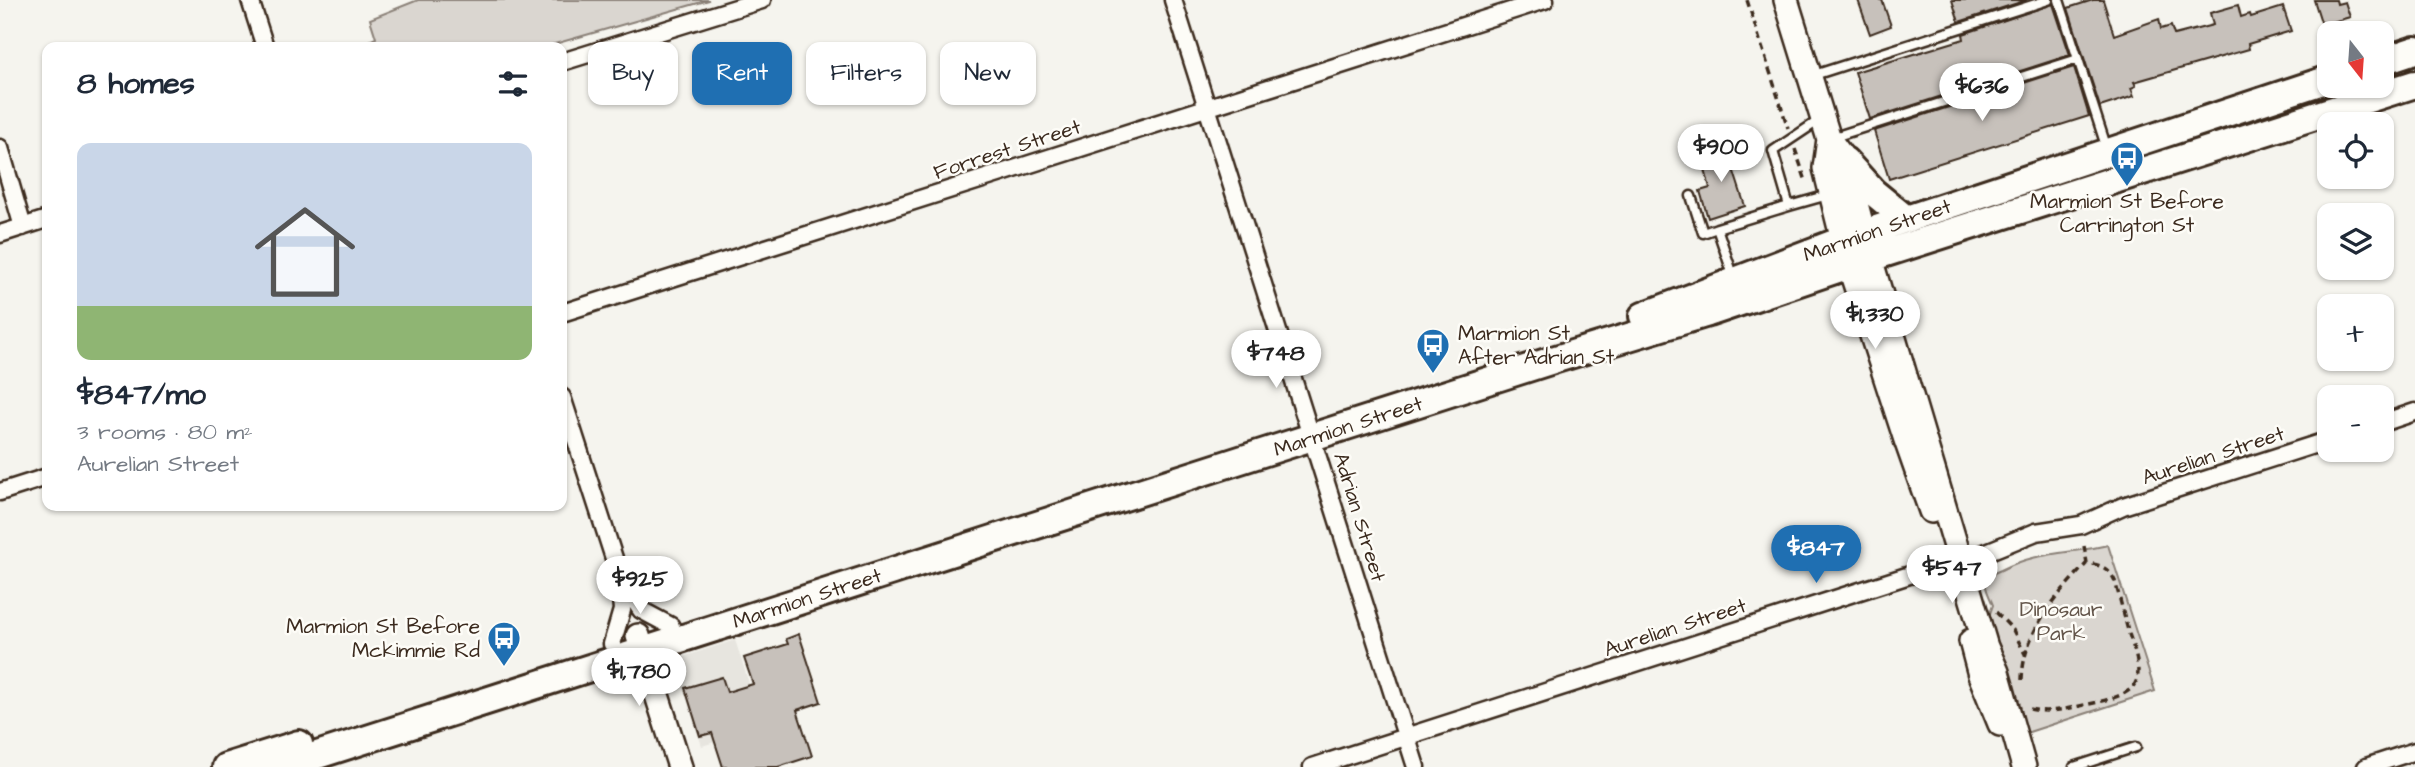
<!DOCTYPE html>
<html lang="en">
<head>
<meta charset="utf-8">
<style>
  body { margin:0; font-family:"Architects Daughter",sans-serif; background:#f6f6f7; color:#1f2937; height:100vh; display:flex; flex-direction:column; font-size:26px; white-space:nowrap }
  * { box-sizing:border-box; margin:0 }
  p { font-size:23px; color:#747a83 }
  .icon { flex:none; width:38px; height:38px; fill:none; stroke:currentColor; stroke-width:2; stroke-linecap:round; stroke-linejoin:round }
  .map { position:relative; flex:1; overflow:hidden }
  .drawer { position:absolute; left:42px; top:42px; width:525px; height:469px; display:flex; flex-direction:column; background:#fff; border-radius:14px; box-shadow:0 2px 5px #0004 }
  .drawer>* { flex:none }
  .banner { position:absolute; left:588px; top:42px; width:665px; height:63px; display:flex; gap:14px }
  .needle { width:46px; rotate:163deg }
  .tools { position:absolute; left:2317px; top:21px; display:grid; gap:14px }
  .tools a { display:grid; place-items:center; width:77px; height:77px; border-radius:14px; background:#fff; box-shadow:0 2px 5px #0004; font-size:35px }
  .price { position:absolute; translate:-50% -60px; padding:0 16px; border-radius:24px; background:#fff; color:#222; font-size:23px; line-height:46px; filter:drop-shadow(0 2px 4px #0008) }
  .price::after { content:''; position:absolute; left:50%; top:42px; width:21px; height:16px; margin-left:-10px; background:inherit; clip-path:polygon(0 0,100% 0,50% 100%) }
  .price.current { background:#1f6fb2; color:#fff }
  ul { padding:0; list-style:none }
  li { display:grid; align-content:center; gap:14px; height:371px; padding:0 35px }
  li span { display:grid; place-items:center; height:217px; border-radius:14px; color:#555 }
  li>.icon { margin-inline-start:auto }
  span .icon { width:126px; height:126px; fill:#fffc; stroke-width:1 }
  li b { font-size:30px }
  h2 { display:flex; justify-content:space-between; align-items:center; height:84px; padding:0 35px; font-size:30px }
  .pill { padding:0 24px; border-radius:14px; background:#fff; box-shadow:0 2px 5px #0004; font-size:24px; line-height:63px }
  .pill.current { background:#1f6fb2; color:#fff }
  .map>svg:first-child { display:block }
  .built { fill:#e7e5df }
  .green { fill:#dad6d0; stroke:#8a8077; stroke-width:2 }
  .building { fill:#c7c1bb; stroke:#3b2a1e; stroke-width:2 }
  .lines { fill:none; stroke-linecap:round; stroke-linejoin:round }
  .service-casing { stroke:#3b2a1e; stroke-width:13 }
  .minor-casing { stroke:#3b2a1e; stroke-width:21 }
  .secondary-casing { stroke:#3b2a1e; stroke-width:28 }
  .primary-casing { stroke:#3b2a1e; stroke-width:32 }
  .path { stroke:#3b2a1e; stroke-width:3.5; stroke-dasharray:7 5; stroke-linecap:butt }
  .service { stroke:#fdfcf7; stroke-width:8 }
  .minor { stroke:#fdfcf7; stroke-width:16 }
  .secondary { stroke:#fdfcf7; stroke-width:23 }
  .primary { stroke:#fdfcf7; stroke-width:26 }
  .labels { text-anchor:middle; stroke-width:5; stroke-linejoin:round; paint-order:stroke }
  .street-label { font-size:21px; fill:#3b2a1e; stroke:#fdfcf7 }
  .poi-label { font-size:21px; fill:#3b2a1e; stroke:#fdfcf7 }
  .park-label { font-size:21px; fill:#63554a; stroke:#fdfcf7 }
</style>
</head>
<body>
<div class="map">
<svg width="2415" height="767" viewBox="0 0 2415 767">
  <rect width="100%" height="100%" fill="#f5f4ee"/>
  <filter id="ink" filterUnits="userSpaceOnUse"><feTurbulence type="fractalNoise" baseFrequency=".0143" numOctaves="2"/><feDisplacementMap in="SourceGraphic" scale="14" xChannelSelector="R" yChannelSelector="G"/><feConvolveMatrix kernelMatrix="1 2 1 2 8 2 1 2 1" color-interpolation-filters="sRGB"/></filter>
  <g filter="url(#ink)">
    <!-- built -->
    <path class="built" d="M735,640L763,727L702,746L675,663L676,659Z"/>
    <!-- green -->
    <path class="green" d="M418,0H709L544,47H356L376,38L370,19Z
      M2108,545L2155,691L2023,734L2011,693L2013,684L2009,668L2001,656L1988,619L1993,605C1990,597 1983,586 1987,579C1990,574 1996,572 2001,570C2037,551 2070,554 2108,545Z"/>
    <!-- building -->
    <path class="building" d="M1858,0H1882L1891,26L1870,34Z
      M1952,0H2027L1959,22Z
      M2093,0H2103L2114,35L2159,19L2161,29L2171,26L2174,35L2213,25L2210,13L2238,5L2241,17L2250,14L2251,17L2283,7L2291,31L2248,44L2249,49L2134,82L2136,86L2131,88L2134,96L2100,107L2068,8Z
      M2314,0H2336L2337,4L2345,2L2350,17L2322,25Z
      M2053,4L2070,55L1870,119L1855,72L1964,39L1963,34Z
      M2074,67L2089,116L1889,179L1874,131Z
      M1726,147L1745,206L1708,218L1700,191L1710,188L1701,155Z
      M799,634L821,702L797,710L812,756L778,767H723L712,733L700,736L685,688L722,677L727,692L753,684L744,658L788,644L786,639Z"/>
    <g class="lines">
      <defs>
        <path id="service" d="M2059,0L2107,149
          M1811,76L2048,0
          M1831,138L2078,59
          M1691,196L1703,233L1717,228
          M1789,206L1828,195
          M1734,278L1717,228L1789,206L1773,151L1821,119
          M2074,767L2136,747"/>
        <path id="minor" d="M250,0L265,47
          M1173,0L1416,767
          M562,62L762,0
          M0,148L23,227
          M0,234L47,219
          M562,313L1545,0
          M562,397L621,580L641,610L671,626
          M2382,423L2415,412
          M0,492L47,477
          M612,644L622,610L620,586
          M1312,767L1947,563L1962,562L2036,532L2081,525L2123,506L2329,440
          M2366,767L2415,751"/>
        <path id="secondary" d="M1786,0L1829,139L1845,161L1870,258L1986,647L1997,672L2024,767
          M1829,139L1825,168L1849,265L1906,440L1931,511
          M638,636L680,767
          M1971,641L1980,675L2000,724"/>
        <path id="primary" d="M2382,61L2415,50
          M1845,161L1873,192L1906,219
          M1643,316L1843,240L2329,79
          M226,767L299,744
          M280,767L1556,359L1708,313L1870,258L2415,84"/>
      </defs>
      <!-- service casing -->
      <use href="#service" class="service-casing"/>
      <!-- minor casing -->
      <use href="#minor" class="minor-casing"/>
      <!-- secondary casing -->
      <use href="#secondary" class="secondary-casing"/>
      <!-- primary casing -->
      <use href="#primary" class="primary-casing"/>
      <!-- path -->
      <path class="path" d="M1747,0L1788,128
        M1795,149L1806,181
        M2084,546L2087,563
        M1996,612L2013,630L2025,654
        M2022,680C2023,632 2056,596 2087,563
        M2030,709C2049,714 2070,708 2089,704C2142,693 2146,683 2129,634C2124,616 2120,599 2115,581C2109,568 2101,565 2087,563"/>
      <!-- service -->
      <use href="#service" class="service"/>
      <!-- minor -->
      <use href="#minor" class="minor"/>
      <!-- secondary -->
      <use href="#secondary" class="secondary"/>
      <!-- primary -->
      <use href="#primary" class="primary"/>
    </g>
  </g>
  <!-- icons -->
  <defs>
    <symbol id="bus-pin" viewBox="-11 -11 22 30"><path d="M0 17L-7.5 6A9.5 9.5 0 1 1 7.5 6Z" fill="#1f6fb2" stroke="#fdfcf7"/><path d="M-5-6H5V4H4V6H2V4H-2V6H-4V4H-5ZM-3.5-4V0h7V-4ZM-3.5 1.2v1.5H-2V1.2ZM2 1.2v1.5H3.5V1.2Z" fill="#fff"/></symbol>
  </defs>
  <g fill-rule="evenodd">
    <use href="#bus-pin" x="2108" y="139" width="38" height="52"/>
    <use href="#bus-pin" x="1414" y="326" width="38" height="52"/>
    <use href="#bus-pin" x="485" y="619" width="38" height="52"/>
  </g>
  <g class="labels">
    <!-- street labels -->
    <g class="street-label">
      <text transform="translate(1007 149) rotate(-18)" y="7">Forrest Street</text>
      <text transform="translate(1877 230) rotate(-19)" y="7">Marmion Street</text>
      <text transform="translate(1348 426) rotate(-18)" y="7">Marmion Street</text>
      <text transform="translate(2213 455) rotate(-18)" y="7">Aurelian Street</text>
      <text transform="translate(1360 517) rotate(73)" y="7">Adrian Street</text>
      <text transform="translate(807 598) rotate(-18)" y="7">Marmion Street</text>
      <text transform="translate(1675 627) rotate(-18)" y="7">Aurelian Street</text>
    </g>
    <!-- poi labels -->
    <g class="poi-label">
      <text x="2127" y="208">Marmion St Before<tspan x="2127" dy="24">Carrington St</tspan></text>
      <text x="1458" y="340" text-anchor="start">Marmion St<tspan x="1458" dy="24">After Adrian St</tspan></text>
      <text x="480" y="633" text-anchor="end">Marmion St Before<tspan x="480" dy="24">Mckimmie Rd</tspan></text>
    </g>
    <!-- park labels -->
    <g class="park-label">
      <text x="2061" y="616">Dinosaur<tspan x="2061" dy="24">Park</tspan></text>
    </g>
  </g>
</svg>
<div class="tools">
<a><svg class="needle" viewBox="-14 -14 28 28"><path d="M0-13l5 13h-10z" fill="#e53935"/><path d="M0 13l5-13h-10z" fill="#747a83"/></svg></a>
<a><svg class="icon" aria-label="locate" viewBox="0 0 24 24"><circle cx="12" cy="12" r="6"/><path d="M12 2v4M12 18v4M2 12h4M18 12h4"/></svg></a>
<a><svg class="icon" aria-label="layers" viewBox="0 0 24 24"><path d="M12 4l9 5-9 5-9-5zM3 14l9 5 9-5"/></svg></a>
<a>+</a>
<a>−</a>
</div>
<b class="price" style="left:1982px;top:123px">$636</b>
<b class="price" style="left:1721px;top:184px">$900</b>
<b class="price" style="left:1875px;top:351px">$1,330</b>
<b class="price" style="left:1276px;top:390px">$748</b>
<b class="price current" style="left:1816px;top:585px">$847</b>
<b class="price" style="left:1952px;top:605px">$547</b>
<b class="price" style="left:640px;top:616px">$925</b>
<b class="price" style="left:639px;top:708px">$1,780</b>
<div class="banner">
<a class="pill">Buy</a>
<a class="pill current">Rent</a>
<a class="pill">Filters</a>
<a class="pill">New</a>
</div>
<section class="drawer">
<h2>8 homes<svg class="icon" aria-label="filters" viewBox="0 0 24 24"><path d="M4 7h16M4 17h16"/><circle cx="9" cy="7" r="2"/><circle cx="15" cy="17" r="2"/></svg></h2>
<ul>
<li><span style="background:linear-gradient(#c9d6e8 75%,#8fb573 0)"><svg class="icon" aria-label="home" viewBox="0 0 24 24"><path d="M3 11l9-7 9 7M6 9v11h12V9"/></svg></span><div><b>$847/mo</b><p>3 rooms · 80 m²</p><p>Aurelian Street</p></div></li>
</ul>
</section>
</div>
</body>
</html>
